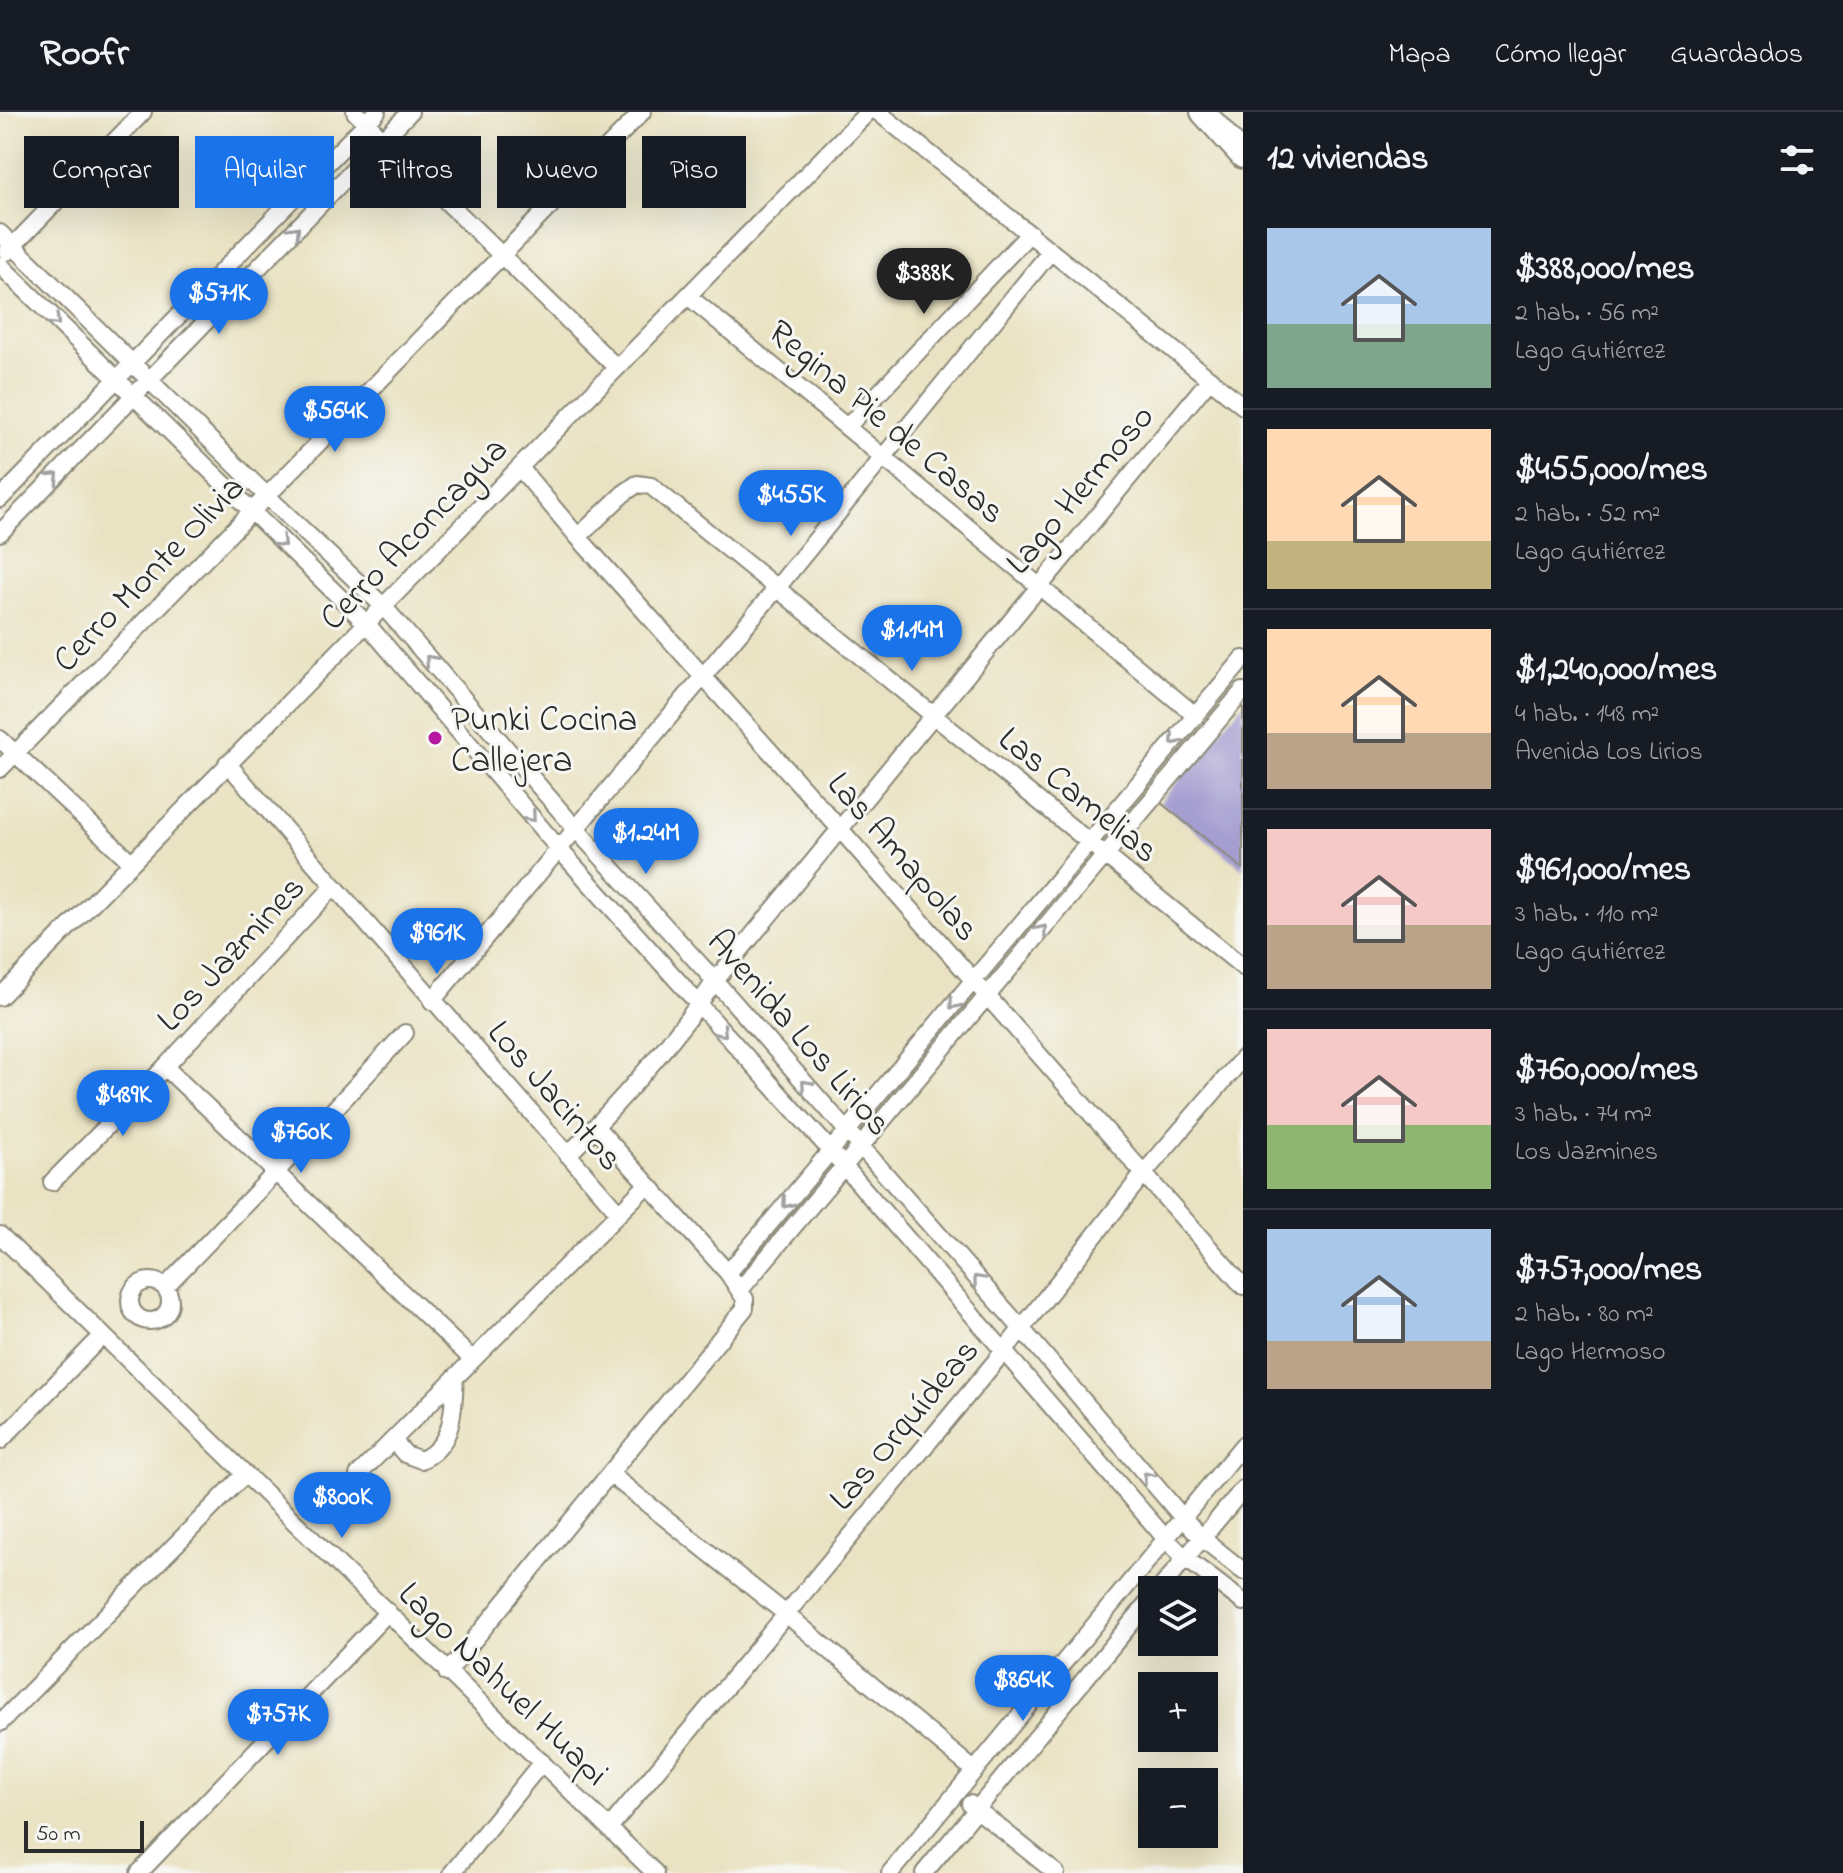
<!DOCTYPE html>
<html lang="es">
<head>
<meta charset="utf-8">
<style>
  body { margin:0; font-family:"Indie Flower",sans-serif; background:#242831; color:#f1f3f6; height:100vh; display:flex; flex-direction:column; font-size:30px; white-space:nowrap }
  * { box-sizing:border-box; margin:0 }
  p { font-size:26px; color:#9ea1a6 }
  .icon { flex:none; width:44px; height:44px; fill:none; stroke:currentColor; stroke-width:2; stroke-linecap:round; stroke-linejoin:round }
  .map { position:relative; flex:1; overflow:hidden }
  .drawer { display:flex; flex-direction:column; background:#171b24; width:600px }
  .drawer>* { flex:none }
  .top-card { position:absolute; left:24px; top:24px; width:760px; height:72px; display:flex; gap:16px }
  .controls { position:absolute; left:1138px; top:1464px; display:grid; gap:16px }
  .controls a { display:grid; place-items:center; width:80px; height:80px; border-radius:0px; background:#171b24; box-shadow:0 8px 32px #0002; font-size:40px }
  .scale { position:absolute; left:24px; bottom:20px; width:120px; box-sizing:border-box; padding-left:8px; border:4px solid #2b2b2b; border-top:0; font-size:22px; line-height:28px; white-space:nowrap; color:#2b2b2b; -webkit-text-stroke:6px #f6f6f2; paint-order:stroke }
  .price { position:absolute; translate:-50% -68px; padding:0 18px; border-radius:28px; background:#1a73e8; color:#fff; font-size:26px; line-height:52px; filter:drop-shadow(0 2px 4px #0008) }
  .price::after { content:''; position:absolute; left:50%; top:48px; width:24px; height:18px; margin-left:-12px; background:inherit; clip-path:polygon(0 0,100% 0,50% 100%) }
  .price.active { background:#222; color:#fff }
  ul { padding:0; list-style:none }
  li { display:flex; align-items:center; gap:24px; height:200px; padding:0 24px }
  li+li { border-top:2px solid #363941 }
  li span { display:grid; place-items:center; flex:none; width:224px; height:160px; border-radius:0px; color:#555 }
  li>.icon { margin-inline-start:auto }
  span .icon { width:96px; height:96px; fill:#fffc; stroke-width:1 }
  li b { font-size:34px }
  h2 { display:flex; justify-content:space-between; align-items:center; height:96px; padding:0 24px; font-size:34px }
  .tag { padding:0 28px; border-radius:0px; background:#171b24; box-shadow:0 8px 32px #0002; font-size:28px; line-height:72px }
  .tag.active { background:#1a73e8; color:#fff }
  header { display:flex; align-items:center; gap:48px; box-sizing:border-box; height:112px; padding:0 40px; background:#171b24; border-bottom:2px solid #363941 }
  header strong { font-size:38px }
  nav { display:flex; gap:44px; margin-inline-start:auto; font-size:28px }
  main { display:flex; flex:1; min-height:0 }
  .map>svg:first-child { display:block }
  .building { fill:#a59fd1 }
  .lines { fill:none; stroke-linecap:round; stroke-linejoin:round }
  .minor-casing { stroke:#8a8777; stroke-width:20 }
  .secondary-casing { stroke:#8a8777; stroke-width:28 }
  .minor { stroke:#fff; stroke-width:16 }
  .secondary { stroke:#fff; stroke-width:24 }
  .oneway { stroke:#a0a0a0 }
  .poi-dot { fill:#b5179e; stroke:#f6f6f2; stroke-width:3 }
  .labels { text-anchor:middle; stroke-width:6; stroke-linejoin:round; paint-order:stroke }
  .street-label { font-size:36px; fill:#2b2b2b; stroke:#f6f6f2 }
  .poi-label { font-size:36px; fill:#2b2b2b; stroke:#f6f6f2; text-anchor:start }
</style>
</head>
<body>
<header>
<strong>Roofr</strong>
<nav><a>Mapa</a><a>Cómo llegar</a><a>Guardados</a></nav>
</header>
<main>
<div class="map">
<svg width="1243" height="1761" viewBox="0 0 1243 1761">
  <rect width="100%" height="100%" fill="#f6f6f2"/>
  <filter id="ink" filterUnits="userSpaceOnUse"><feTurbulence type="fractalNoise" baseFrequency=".0125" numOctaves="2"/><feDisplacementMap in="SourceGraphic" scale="16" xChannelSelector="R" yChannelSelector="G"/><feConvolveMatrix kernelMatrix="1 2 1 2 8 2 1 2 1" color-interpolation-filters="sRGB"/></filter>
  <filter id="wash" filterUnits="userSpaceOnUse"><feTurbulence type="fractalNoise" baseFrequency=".006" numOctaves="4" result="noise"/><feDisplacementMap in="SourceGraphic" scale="32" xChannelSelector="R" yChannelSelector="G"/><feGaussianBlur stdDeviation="1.8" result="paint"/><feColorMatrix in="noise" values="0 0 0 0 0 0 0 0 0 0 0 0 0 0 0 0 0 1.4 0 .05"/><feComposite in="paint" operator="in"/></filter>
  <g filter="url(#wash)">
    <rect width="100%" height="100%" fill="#eae3c3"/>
    <g id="blocks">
      <!-- building -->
      <path class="building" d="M1243,592V757L1160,690Z"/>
    </g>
  </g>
  <g filter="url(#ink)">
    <use href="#blocks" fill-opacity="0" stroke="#8a8777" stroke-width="2"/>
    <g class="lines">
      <defs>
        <path id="minor" d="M355,0L617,256
          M878,0L1243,294
          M0,121L267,384L384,495L576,717L715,869L1021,1216L1183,1406L1202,1426L1243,1459
          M7,140L143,0
          M0,153L367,512L559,737L831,1039L1166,1427L1185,1446L1243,1490
          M688,184L1196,604
          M847,315L1030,121
          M520,356L578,425L839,716L1243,1174
          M0,387L377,0
          M0,421L410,0
          M578,425L623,382L637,372L651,374L1243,855
          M0,627L131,750
          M227,651L619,1101
          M0,657L642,0
          M333,775L165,955L472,1247
          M0,885L868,0
          M432,889L776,477L1051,139
          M596,1015L728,1161
          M568,1043C620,990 673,931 715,869L1210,267
          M52,1070L165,955
          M0,1123L655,1761
          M130 1189a20 20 0 1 1 40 0a20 20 0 1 1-40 0Z
          M165,1175L276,1060L405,921
          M740,1178L1243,579
          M393,1328L405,1342L421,1348C455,1333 453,1297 455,1265
          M0,1329L102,1224
          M610,1362L786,1502L975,1659
          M358,1363L647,1073
          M1159,1478L1243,1377
          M447,1561L745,1196V1187L728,1161L1243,547
          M0,1611L245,1362
          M970,1692L1056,1761
          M609,1716L1004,1239L1144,1061L1243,946
          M139,1761L388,1500
          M452,1761L542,1650
          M890,1761L1243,1333
          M924,1761L1152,1486"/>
        <path id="secondary" d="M1203,0L1243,44"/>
      </defs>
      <!-- minor casing -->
      <use href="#minor" class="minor-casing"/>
      <!-- secondary casing -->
      <use href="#secondary" class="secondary-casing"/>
      <!-- minor -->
      <use href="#minor" class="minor"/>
      <!-- secondary -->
      <use href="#secondary" class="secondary"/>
    </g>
    <!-- one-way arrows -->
    <defs><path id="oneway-chevron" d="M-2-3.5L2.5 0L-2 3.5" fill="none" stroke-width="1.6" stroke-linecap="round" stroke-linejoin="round" transform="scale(2)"/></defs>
    <g class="oneway">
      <use href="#oneway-chevron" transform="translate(295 119) rotate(-46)"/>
      <use href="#oneway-chevron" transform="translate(55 209) rotate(45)"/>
      <use href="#oneway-chevron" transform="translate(54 365) rotate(-46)"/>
      <use href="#oneway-chevron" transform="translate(281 430) rotate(44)"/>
      <use href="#oneway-chevron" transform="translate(430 548) rotate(-131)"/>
      <use href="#oneway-chevron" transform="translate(1175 628) rotate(130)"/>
      <use href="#oneway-chevron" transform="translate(531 705) rotate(49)"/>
      <use href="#oneway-chevron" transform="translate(1042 818) rotate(-50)"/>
      <use href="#oneway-chevron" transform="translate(954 892) rotate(130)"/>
      <use href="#oneway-chevron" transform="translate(722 920) rotate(48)"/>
      <use href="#oneway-chevron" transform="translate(806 973) rotate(-131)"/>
      <use href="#oneway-chevron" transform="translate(787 1091) rotate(130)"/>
      <use href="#oneway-chevron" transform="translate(978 1168) rotate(-132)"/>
      <use href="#oneway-chevron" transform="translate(1148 1365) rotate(-130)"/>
    </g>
  </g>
  <!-- markers -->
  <circle class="poi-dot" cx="435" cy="626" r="8"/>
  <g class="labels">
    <!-- street labels -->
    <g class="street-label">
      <text transform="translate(888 308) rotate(40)" y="13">Regina Pie de Casas</text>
      <text transform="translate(1078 376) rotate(-50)" y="13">Lago Hermoso</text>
      <text transform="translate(412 420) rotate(-46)" y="13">Cerro Aconcagua</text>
      <text transform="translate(147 460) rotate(-46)" y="13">Cerro Monte Olivia</text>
      <text transform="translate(1080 681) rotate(39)" y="13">Las Camelias</text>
      <text transform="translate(905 743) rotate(49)" y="13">Las Amapolas</text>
      <text transform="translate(229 840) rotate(-47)" y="13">Los Jazmines</text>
      <text transform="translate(801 919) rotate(49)" y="13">Avenida Los Lirios</text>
      <text transform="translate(557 982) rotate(49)" y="13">Los Jacintos</text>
      <text transform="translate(902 1311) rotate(-50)" y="13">Las Orquídeas</text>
      <text transform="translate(505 1570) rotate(44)" y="13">Lago Nahuel Huapi</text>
    </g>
    <!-- poi labels -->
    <g class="poi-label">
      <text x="451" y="618">Punki Cocina<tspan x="451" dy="41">Callejera</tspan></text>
    </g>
  </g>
</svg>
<div class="controls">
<a><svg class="icon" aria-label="layers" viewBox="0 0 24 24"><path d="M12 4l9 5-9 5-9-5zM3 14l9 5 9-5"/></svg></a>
<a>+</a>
<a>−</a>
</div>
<div class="scale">50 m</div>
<b class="price active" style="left:924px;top:204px">$388K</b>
<b class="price" style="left:219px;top:224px">$571K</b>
<b class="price" style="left:335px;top:342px">$564K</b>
<b class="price" style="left:791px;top:426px">$455K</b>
<b class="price" style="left:912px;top:561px">$1.14M</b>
<b class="price" style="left:646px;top:764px">$1.24M</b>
<b class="price" style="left:437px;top:864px">$961K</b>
<b class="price" style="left:123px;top:1026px">$489K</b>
<b class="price" style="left:301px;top:1063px">$760K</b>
<b class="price" style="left:342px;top:1428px">$800K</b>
<b class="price" style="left:1023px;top:1611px">$864K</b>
<b class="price" style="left:278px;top:1645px">$757K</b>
<div class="top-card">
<a class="tag">Comprar</a>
<a class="tag active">Alquilar</a>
<a class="tag">Filtros</a>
<a class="tag">Nuevo</a>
<a class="tag">Piso</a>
</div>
</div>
<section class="drawer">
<h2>12 viviendas<svg class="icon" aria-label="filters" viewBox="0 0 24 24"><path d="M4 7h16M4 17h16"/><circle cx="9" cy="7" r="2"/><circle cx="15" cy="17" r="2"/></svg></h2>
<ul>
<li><span style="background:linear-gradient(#a9c7e8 60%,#7fa58c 0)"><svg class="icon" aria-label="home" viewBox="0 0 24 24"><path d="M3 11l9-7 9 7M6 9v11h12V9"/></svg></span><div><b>$388,000/mes</b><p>2 hab. · 56 m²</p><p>Lago Gutiérrez</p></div></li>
<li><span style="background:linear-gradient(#ffd9b3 70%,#c2b280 0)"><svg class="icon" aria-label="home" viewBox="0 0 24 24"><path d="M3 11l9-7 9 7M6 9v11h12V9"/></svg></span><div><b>$455,000/mes</b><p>2 hab. · 52 m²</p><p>Lago Gutiérrez</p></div></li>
<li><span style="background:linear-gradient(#ffd9b3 65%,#b9a48a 0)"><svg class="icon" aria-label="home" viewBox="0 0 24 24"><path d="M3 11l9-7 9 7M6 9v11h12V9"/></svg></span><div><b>$1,240,000/mes</b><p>4 hab. · 148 m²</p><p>Avenida Los Lirios</p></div></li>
<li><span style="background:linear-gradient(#f6c9c9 60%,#b9a48a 0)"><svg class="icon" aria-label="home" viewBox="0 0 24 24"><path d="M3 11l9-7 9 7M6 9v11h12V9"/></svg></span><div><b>$961,000/mes</b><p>3 hab. · 110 m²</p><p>Lago Gutiérrez</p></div></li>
<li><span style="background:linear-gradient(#f6c9c9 60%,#8fb573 0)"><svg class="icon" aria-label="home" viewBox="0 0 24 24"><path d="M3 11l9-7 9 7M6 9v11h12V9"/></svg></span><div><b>$760,000/mes</b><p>3 hab. · 74 m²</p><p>Los Jazmines</p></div></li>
<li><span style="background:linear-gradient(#a9c7e8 70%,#b9a48a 0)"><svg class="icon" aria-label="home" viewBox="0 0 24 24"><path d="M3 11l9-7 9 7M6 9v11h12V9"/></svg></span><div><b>$757,000/mes</b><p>2 hab. · 80 m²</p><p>Lago Hermoso</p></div></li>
</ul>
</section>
</main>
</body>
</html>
